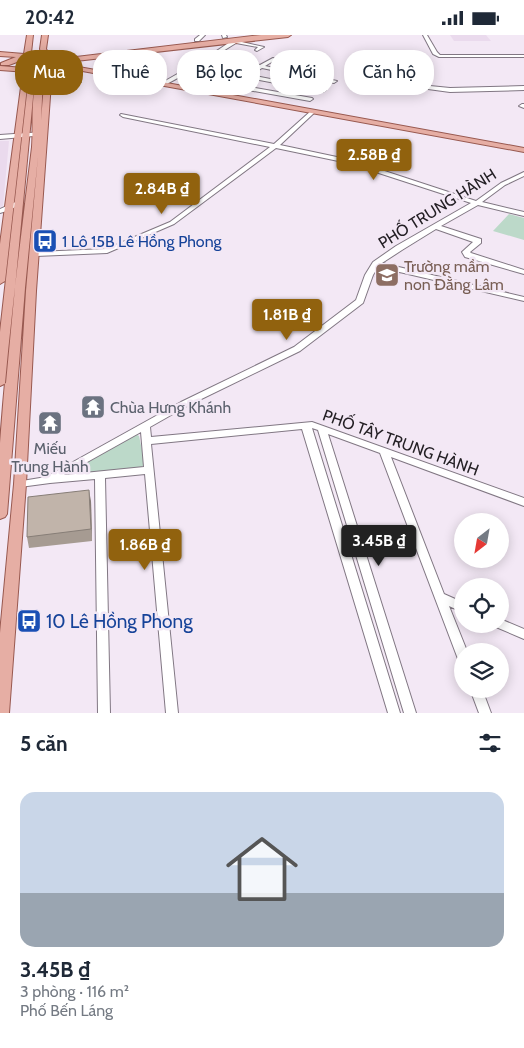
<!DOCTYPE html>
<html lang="vi">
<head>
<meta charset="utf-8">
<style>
  body { margin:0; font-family:Cabin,sans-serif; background:#f2f2f3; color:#1f2937; height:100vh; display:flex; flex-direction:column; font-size:19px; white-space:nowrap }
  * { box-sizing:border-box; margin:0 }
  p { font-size:16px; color:#747a83 }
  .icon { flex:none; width:28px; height:28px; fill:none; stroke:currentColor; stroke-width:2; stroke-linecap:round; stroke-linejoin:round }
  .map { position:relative; height:678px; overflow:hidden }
  .side { display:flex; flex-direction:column; background:#fff; flex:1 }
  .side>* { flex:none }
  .guide { position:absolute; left:15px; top:15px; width:495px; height:45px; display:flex; gap:10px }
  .needle { width:32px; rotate:211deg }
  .buttons { position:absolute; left:454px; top:478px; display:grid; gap:10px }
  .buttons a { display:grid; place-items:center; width:55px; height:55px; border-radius:50%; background:#fff; box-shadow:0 2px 12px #0003; font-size:25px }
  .price { position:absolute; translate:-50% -42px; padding:0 11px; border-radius:5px; background:#91620e; color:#fff; font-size:16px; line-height:32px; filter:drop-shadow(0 1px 2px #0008) }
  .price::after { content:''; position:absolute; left:50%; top:30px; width:15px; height:11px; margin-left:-8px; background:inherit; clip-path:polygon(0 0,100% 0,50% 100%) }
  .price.on { background:#222; color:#fff }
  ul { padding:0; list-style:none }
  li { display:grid; align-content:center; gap:10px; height:265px; padding:0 20px }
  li+li { border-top:1px solid #e0e1e3 }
  li span { display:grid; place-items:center; height:155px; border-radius:15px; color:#555 }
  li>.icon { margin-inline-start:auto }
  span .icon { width:90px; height:90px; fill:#fffc; stroke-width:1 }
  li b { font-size:21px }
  h2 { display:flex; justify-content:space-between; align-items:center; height:60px; padding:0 20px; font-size:21px }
  .pill { padding:0 18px; border-radius:20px; background:#fff; box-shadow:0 2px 12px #0003; font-size:18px; line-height:45px }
  .pill.on { background:#91620e; color:#fff }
  .status { display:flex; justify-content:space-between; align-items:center; height:35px; padding:0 25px; background:#fff; direction:ltr }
  .status svg { height:14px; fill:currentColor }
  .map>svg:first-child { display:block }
  .built { fill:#eadaed }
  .green { fill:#bcd9c9 }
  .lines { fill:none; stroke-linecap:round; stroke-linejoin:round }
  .minor-casing { stroke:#817783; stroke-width:2 }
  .major-casing { stroke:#985950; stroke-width:2 }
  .minor { fill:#fff; fill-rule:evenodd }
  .major { fill:#e6aea4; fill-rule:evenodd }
  .wall { fill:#a69b92 }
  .shaded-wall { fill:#877e77 }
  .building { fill:#c1b4aa; stroke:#877e77 }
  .labels { text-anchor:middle; stroke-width:5; stroke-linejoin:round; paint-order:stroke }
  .street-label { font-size:16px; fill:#242025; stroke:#f3e8f5 }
  .transit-label { font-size:16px; fill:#164399; stroke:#f3e8f5; text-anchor:start }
  .education-label { font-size:16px; fill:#785e54; stroke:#f3e8f5; text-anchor:start }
  .worship-label { font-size:16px; fill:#5b616d; stroke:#f3e8f5; text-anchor:start }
  .near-transit-label { font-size:19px; fill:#164399; stroke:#f3e8f5; text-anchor:start }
</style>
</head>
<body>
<div class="status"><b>20:42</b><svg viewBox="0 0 49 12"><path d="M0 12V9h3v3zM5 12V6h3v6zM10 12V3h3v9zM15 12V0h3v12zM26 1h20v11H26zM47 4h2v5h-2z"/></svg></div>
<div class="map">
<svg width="524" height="678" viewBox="0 0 524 678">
  <rect width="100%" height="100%" fill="#f3e8f5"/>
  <!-- built -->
  <path class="built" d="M450,0H486L491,6H454Z
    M0,106H9L3,171L0,172Z
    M379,232L402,237L395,247L372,242Z"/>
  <!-- green -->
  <path class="green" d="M30,20L58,22L60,25C52,36 27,37 17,29V26Z
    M509,179L524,183V205L493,196Z
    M136,399L139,401L145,429L142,432L64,440Z"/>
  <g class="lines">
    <defs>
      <path id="minor" d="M200,0H205L199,6H195V4Z
        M222,0H226L227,2L223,3Z
        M423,0H427L437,17L440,20H524V22H439L433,19Z
        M233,5L264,12L257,16L255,15L258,12L236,8L215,21L260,30L273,23L275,24V25L265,31L337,46L334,48L262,33L259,35L257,32L212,24L200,30L326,55L323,57L211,36L199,43L312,63L313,64L310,66L192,45V43L206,35L196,33L163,51L158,50L209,21Z
        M430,51L450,53L524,51V55L450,57L428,54L427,53Z
        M522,69H524V73L519,71Z
        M312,75L315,77L314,78L280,110L351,125L476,166L501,148L524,137V141L505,150L482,167L524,177V181L478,170L441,191L481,204V208L470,217L471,218L524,235V239L465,222L462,217L473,207L436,194L402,215L382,228L524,262V266L378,232L373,240L363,268L300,316L187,371L150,392L151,402L312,387L524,463V471L391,422L444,559L462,567V577L449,571L467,616H462V625L458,624L380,418L328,399L416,678H404L318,395L312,393L400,678H388L302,394L151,409L178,678H166L145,439L105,443L110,678H98L95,444L50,448L20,452L16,451L15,449L16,447L46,442L181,367L294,312L356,265L365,240L373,227L396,211L471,168L348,128L276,113L174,189L107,218L36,221L32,219L36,217L106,214L170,187L270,112L123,82L120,80L121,79L274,109ZM141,397L144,432L64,440Z
        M43,97L46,99L45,100L0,104V100Z
        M18,166L20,167V169L10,175L0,178V174Z
        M500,584L524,594V604L496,592L494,589H500Z
        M470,654H482L491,678H479Z"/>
      <path id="major" d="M27,0H33L31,18L41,17L40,14L42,0H48L46,14L48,17L73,19L76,22L261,0H291L288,2L67,27L57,34L55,33V31L66,23L33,21L9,30H1V28L16,22L0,21V17L24,19Z
        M68,30L524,113V117L66,33V31Z
        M0,31L36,34L39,36L34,38L35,41L6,348L0,351V297L29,41L27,37L0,35Z
        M49,32L52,34L36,256L26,449L9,678H0V598L14,449L26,256L38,121L25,253L7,479L5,482L0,484C0,459 0,433 0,408C7,309 20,210 32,112C34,89 29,53 42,34ZM45,38L41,85L43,41Z
        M24,50L27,52L5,246L0,249V209L21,52Z"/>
    </defs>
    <!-- minor casing -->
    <use href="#minor" class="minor-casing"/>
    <!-- major casing -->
    <use href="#major" class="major-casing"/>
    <!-- minor -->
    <use href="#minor" class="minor"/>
    <!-- major -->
    <use href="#major" class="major"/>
  </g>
  <!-- wall -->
  <path class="wall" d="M82,39V48L54,49L53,41Z
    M91,466L92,506L29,513L27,502Z"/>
  <!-- shaded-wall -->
  <path class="shaded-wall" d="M89,455L91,466L92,506L91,494Z"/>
  <!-- building -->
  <path class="building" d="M53,28L81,31V40L53,41Z
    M89,455L91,494L27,502L28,462Z"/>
  <!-- icons -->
  <defs>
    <symbol id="bus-square" viewBox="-11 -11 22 22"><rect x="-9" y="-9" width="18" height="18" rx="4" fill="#1a4fb4" stroke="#f3e8f5"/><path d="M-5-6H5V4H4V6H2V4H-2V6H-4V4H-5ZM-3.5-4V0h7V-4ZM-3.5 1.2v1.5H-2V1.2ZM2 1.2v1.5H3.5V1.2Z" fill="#fff"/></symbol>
    <symbol id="school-square" viewBox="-11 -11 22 22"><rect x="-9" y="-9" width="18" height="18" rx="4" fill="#8d6e63" stroke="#f3e8f5"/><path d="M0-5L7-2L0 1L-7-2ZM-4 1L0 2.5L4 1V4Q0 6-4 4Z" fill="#fff"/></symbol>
    <symbol id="temple-square" viewBox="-11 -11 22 22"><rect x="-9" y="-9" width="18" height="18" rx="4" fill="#6b7280" stroke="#f3e8f5"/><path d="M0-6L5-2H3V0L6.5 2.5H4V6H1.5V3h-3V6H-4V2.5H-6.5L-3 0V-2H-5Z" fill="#fff"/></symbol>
  </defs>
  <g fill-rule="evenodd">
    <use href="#bus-square" x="31" y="192" width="28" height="28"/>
    <use href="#school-square" x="373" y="226" width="28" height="28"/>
    <use href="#temple-square" x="79" y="358" width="28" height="28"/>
    <use href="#temple-square" x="36" y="374" width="28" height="28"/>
    <use href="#bus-square" x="15" y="572" width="28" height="28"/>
  </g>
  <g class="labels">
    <!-- street labels -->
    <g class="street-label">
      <text transform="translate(437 173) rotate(-32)" y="6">PHỐ TRUNG HÀNH</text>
      <text transform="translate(401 407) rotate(20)" y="6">PHỐ TÂY TRUNG HÀNH</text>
    </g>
    <!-- transit labels -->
    <g class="transit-label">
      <text x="62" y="212">1 Lô 15B Lê Hồng Phong</text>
    </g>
    <!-- education labels -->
    <g class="education-label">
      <text x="404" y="237">Trường mầm<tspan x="404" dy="18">non Đằng Lâm</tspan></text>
    </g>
    <!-- worship labels -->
    <g class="worship-label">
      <text x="110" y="378">Chùa Hưng Khánh</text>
      <text x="50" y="419" text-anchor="middle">Miếu<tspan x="50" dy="18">Trung Hành</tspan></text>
    </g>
    <!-- near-transit labels -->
    <g class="near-transit-label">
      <text x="46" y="593">10 Lê Hồng Phong</text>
    </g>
  </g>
</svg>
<div class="buttons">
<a><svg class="needle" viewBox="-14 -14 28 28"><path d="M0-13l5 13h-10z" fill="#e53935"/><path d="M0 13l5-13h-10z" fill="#747a83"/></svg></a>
<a><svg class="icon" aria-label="locate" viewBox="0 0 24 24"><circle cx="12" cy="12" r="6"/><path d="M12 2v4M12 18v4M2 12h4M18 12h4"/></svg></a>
<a><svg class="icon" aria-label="layers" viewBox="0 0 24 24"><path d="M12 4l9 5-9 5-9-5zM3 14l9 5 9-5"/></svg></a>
</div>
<b class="price" style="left:374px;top:146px">2.58B ₫</b>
<b class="price" style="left:162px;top:180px">2.84B ₫</b>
<b class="price" style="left:287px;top:306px">1.81B ₫</b>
<b class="price on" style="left:379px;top:532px">3.45B ₫</b>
<b class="price" style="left:145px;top:536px">1.86B ₫</b>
<div class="guide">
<a class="pill on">Mua</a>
<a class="pill">Thuê</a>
<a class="pill">Bộ lọc</a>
<a class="pill">Mới</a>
<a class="pill">Căn hộ</a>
</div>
</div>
<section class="side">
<h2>5 căn<svg class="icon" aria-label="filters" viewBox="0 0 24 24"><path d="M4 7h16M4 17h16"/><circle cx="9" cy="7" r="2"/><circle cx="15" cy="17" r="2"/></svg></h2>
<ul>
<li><span style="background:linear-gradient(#c9d6e8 65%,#9aa5b1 0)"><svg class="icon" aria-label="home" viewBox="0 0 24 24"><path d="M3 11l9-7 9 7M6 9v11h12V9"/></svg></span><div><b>3.45B ₫</b><p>3 phòng · 116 m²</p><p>Phố Bến Láng</p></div></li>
</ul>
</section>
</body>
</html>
